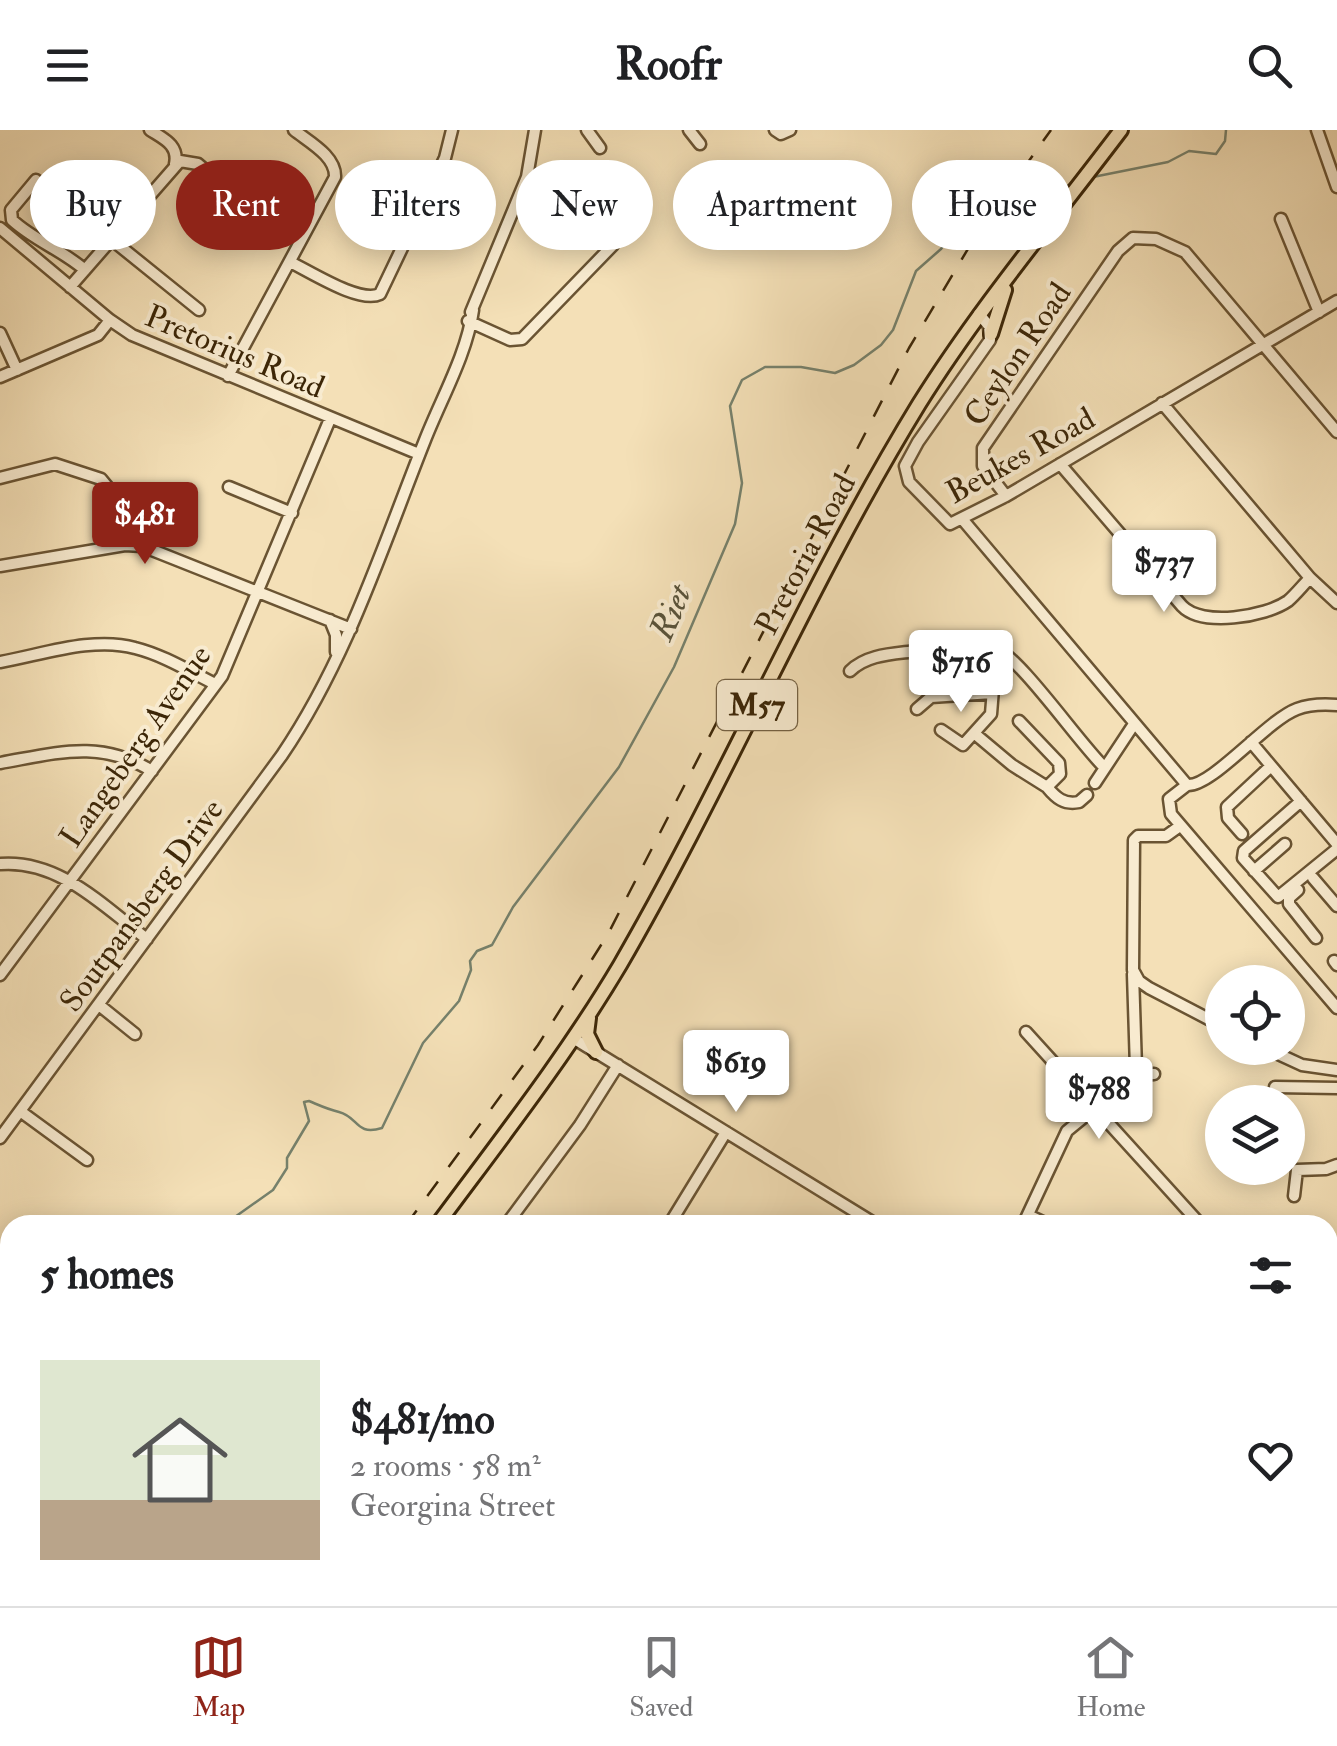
<!DOCTYPE html>
<html lang="en">
<head>
<meta charset="utf-8">
<style>
  body { margin:0; font-family:"IM FELL Double Pica",serif; background:#f2f2f2; color:#202124; height:100vh; display:flex; flex-direction:column; font-size:38px; white-space:nowrap }
  * { box-sizing:border-box; margin:0 }
  p { font-size:32px; color:#757577 }
  .icon { flex:none; width:55px; height:55px; fill:none; stroke:currentColor; stroke-width:2; stroke-linecap:round; stroke-linejoin:round }
  .map { position:relative; flex:1; overflow:hidden }
  .sheet { position:absolute; left:0px; top:1085px; width:1338px; height:392px; display:flex; flex-direction:column; background:#fff; border-radius:30px 30px 0 0; box-shadow:0 5px 25px #0003 }
  .sheet>* { flex:none }
  .top-card { position:absolute; left:30px; top:30px; width:1278px; height:90px; display:flex; gap:20px }
  .buttons { position:absolute; left:1205px; top:835px; display:grid; gap:20px }
  .buttons a { display:grid; place-items:center; width:100px; height:100px; border-radius:50%; background:#fff; box-shadow:0 5px 25px #0003; font-size:50px }
  .price { position:absolute; translate:-50% -85px; padding:0 22px; border-radius:10px; background:#fff; color:#222; font-size:32px; line-height:65px; filter:drop-shadow(0 2px 5px #0008) }
  .price::after { content:''; position:absolute; left:50%; top:60px; width:30px; height:22px; margin-left:-15px; background:inherit; clip-path:polygon(0 0,100% 0,50% 100%) }
  .price.selected { background:#8f2418; color:#fff }
  ul { padding:0; list-style:none }
  li { display:flex; align-items:center; gap:30px; height:250px; padding:0 40px }
  li span { display:grid; place-items:center; flex:none; width:280px; height:200px; border-radius:0px; color:#555 }
  li>.icon { margin-inline-start:auto }
  span .icon { width:120px; height:120px; fill:#fffc; stroke-width:1 }
  li b { font-size:42px }
  h2 { display:flex; justify-content:space-between; align-items:center; height:120px; padding:0 40px; font-size:42px }
  .tag { padding:0 35px; border-radius:45px; background:#fff; box-shadow:0 5px 25px #0003; font-size:35px; line-height:90px }
  .tag.selected { background:#8f2418; color:#fff }
  header { display:flex; justify-content:space-between; align-items:center; height:130px; padding:0 40px; background:#fff; font-size:45px; font-weight:700 }
  .tab-bar { display:flex; justify-content:space-around; align-items:center; height:140px; border-top:2px solid #e0e0e0; background:#fff; font-size:28px; color:#757577 }
  .tab-bar a { display:grid; justify-items:center; gap:5px }
  .tab-bar .selected { color:#8f2418 }
  .map>svg:first-child { display:block }
  .lines { fill:none; stroke-linecap:round; stroke-linejoin:round }
  .stream { stroke:#76816c; stroke-width:2.5 }
  .minor-casing { stroke:#6a5433; stroke-width:15 }
  .major-casing { stroke:#3c2607; stroke-width:18 }
  .minor { stroke:#f8ebd0; stroke-width:10 }
  .major { stroke:#f4e0b7; stroke-width:12 }
  .rail { stroke:#3c2607; stroke-width:2.5; stroke-dasharray:18 18; stroke-linecap:butt }
  .labels { text-anchor:middle; stroke-width:8; stroke-linejoin:round; paint-order:stroke }
  .shield { fill:#f8ebd0; stroke:#746143; stroke-width:2.5 }
  .shield-label { font-size:30px; font-weight:bold; fill:#3c2607 }
  .street-label { font-size:32px; fill:#3c2607; stroke:#f8ebd0 }
  .water-label { font-size:35px; font-style:italic; fill:#59533a; stroke:#f8ebd0 }
</style>
</head>
<body>
<header><svg class="icon" aria-label="menu" viewBox="0 0 24 24"><path d="M4 6h16M4 12h16M4 18h16"/></svg>Roofr<svg class="icon" aria-label="search" viewBox="0 0 24 24"><circle cx="10" cy="10" r="6"/><path d="M15 15l6 6"/></svg></header>
<div class="map">
<svg width="1337" height="1476" viewBox="0 0 1337 1476">
  <rect width="100%" height="100%" fill="#f4e0b7"/>
  <filter id="stains"><feTurbulence type="fractalNoise" baseFrequency=".002" numOctaves="4"/><feColorMatrix values="0 0 0 0 .2 0 0 0 0 .09 0 0 0 0 .02 0 0 0 .5 -.17"/></filter>
  <radialGradient id="worn" r=".72"><stop offset=".6" stop-color="#630" stop-opacity="0"/><stop offset="1" stop-color="#630" stop-opacity=".3"/></radialGradient>
  <g class="lines">
    <!-- stream -->
    <path class="stream" d="M1093,47L1168,32L1189,21L1216,24L1225,11L1226,0
      M210,1095L225,1094L273,1060L287,1038V1028L309,991L304,972L309,971C321,976 327,979 339,982C359,987 355,1006 382,998L423,913L459,871L471,840L470,831L477,821L492,815L513,777L619,637L674,537L735,394L742,353L730,276L742,250L765,237H801L835,243L854,235L881,215L893,200L916,141L941,119L980,65L1039,63L1048,58L1060,60L1072,53
      M0,1362L10,1357"/>
    <defs>
      <path id="minor" d="M150,0C164,9 179,15 175,34
        M587,0L600,18
        M689,0L700,14
        M775,0L781,4L790,0
        M1317,0L1337,57
        M36,50L11,80L12,90C35,111 62,120 85,140
        M1281,89L1319,182
        M0,98L110,190L132,205L419,324
        M111,109L199,180
        M290,132C311,142 360,174 380,164L445,28L452,0
        M70,157L180,31L198,34L227,59L262,81
        M471,182L527,47L535,0
        M979,184L989,196L990,210L918,312L905,336L909,352L950,394L1006,366L1337,171
        M468,191L510,210L522,209L613,115
        M0,203L17,240
        M228,246L335,47C336,26 309,12 294,0
        M0,247L98,205L110,190
        M1162,273L1310,448L1337,473
        M1060,334L1182,476C1202,497 1265,487 1288,471C1296,464 1303,455 1310,448
        M0,348L55,334L101,349L115,366L125,415
        M229,357L292,383
        M1006,366L983,336V318L1118,121L1133,108L1156,109L1185,122L1337,302
        M963,390L1187,655C1211,658 1267,590 1297,579C1310,574 1324,574 1337,575
        M0,436L125,415L142,416L351,499
        M330,490L336,505V522
        M0,532C41,525 93,506 135,518C163,525 189,541 215,554
        M850,541C867,524 894,524 916,521C940,517 971,510 994,517C1020,527 1079,613 1105,638
        M917,579L931,567L992,563
        M941,600L963,615L991,584L993,559L1005,524
        M975,604L1012,635L1047,657L1060,644L1059,633L1019,591
        M1251,612L1337,714
        M0,633C57,623 100,609 152,641
        M1095,653L1134,594
        M1187,655L1169,669L1171,684L1337,878
        M1047,657C1056,668 1064,675 1079,672L1087,665
        M1301,671L1244,721L1243,728L1278,767L1337,719
        M1180,696L1166,706H1138L1134,710L1133,840L1139,851L1149,858L1222,896
        M1242,704L1228,688L1227,677L1271,636
        M0,734C59,729 103,776 147,809
        M1254,741L1285,714
        M1313,748L1337,776
        M1298,760L1289,768V774L1316,808
        M1334,831L1337,835
        M1133,844L1136,938L1139,945L1154,944
        M0,845L222,546L330,289
        M99,875L135,904
        M1026,902L1201,1095
        M573,908L877,1095
        M1265,918L1302,935L1337,940
        M1275,957L1337,958
        M20,981L87,1030
        M0,1008L282,625C347,529 382,418 425,310C441,269 467,224 473,180
        M1294,1066L1297,1040L1326,1039L1337,1035
        M1028,1085L1049,1095
        M506,1095L580,995L618,935
        M669,1095L726,1002
        M1023,1095L1067,1001L1095,978
        M1328,1163L1337,1132
        M1328,1217L1337,1218
        M1328,1323L1337,1330
        M430,1468L444,1476
        M615,1468L630,1476
        M843,1468L856,1476
        M1076,1468L1090,1476
        M1292,1468L1297,1476
        M316,1476L321,1468
        M733,1476L739,1468
        M1036,1476L1042,1468"/>
      <path id="major" d="M991,204L1005,160
        M589,888L587,904L596,922
        M437,1095C500,1010 566,926 620,835C726,652 808,455 919,274C979,178 1053,90 1121,0
        M229,1476L232,1468"/>
    </defs>
    <!-- minor casing -->
    <use href="#minor" class="minor-casing"/>
    <!-- major casing -->
    <use href="#major" class="major-casing"/>
    <!-- minor -->
    <use href="#minor" class="minor"/>
    <!-- major -->
    <use href="#major" class="major"/>
    <!-- rail -->
    <path class="rail" d="M406,1095L538,915L608,804L909,218L978,102L1051,0
      M186,1476L189,1468"/>
  </g>
  <g class="labels">
    <!-- shield labels -->
    <rect class="shield" x="717" y="550" width="80" height="50" rx="8"/>
    <g class="shield-label">
      <text x="757" y="585">M57</text>
    </g>
    <!-- street labels -->
    <g class="street-label">
      <text transform="translate(235 221) rotate(23)" y="11">Pretorius Road</text>
      <text transform="translate(1017 224) rotate(-56)" y="11">Ceylon Road</text>
      <text transform="translate(1020 325) rotate(-29)" y="11">Beukes Road</text>
      <text transform="translate(805 424) rotate(-62)" y="11">Pretoria Road</text>
      <text transform="translate(135 616) rotate(-55)" y="11">Langeberg Avenue</text>
      <text transform="translate(141 775) rotate(-54)" y="11">Soutpansberg Drive</text>
    </g>
    <!-- water labels -->
    <g class="water-label">
      <text transform="translate(670 482) rotate(-67)" y="12">Riet</text>
    </g>
  </g>
  <rect width="100%" height="100%" filter="url(#stains)"/>
  <rect width="100%" height="100%" fill="url(#worn)"/>
</svg>
<div class="buttons">
<a><svg class="icon" aria-label="locate" viewBox="0 0 24 24"><circle cx="12" cy="12" r="6"/><path d="M12 2v4M12 18v4M2 12h4M18 12h4"/></svg></a>
<a><svg class="icon" aria-label="layers" viewBox="0 0 24 24"><path d="M12 4l9 5-9 5-9-5zM3 14l9 5 9-5"/></svg></a>
</div>
<b class="price selected" style="left:145px;top:437px">$481</b>
<b class="price" style="left:1164px;top:485px">$737</b>
<b class="price" style="left:961px;top:585px">$716</b>
<b class="price" style="left:736px;top:985px">$619</b>
<b class="price" style="left:1099px;top:1012px">$788</b>
<div class="top-card">
<a class="tag">Buy</a>
<a class="tag selected">Rent</a>
<a class="tag">Filters</a>
<a class="tag">New</a>
<a class="tag">Apartment</a>
<a class="tag">House</a>
</div>
<section class="sheet">
<h2>5 homes<svg class="icon" aria-label="filters" viewBox="0 0 24 24"><path d="M4 7h16M4 17h16"/><circle cx="9" cy="7" r="2"/><circle cx="15" cy="17" r="2"/></svg></h2>
<ul>
<li><span style="background:linear-gradient(#dfe7d0 70%,#b9a48a 0)"><svg class="icon" aria-label="home" viewBox="0 0 24 24"><path d="M3 11l9-7 9 7M6 9v11h12V9"/></svg></span><div><b>$481/mo</b><p>2 rooms · 58 m²</p><p>Georgina Street</p></div><svg class="icon" aria-label="heart" viewBox="0 0 24 24"><path d="M12 20l-8-8c-3-5 5-10 8-4 3-6 11-1 8 4z"/></svg></li>
</ul>
</section>
</div>
<nav class="tab-bar">
<a class="selected"><svg class="icon" aria-label="map" viewBox="0 0 24 24"><path d="M3 6l6-2 6 2 6-2v14l-6 2-6-2-6 2zM9 4v14M15 6v14"/></svg>Map</a>
<a><svg class="icon" aria-label="saved" viewBox="0 0 24 24"><path d="M7 4h10v16l-5-4-5 4z"/></svg>Saved</a>
<a><svg class="icon" aria-label="home" viewBox="0 0 24 24"><path d="M3 11l9-7 9 7M6 9v11h12V9"/></svg>Home</a>
</nav>
</body>
</html>
